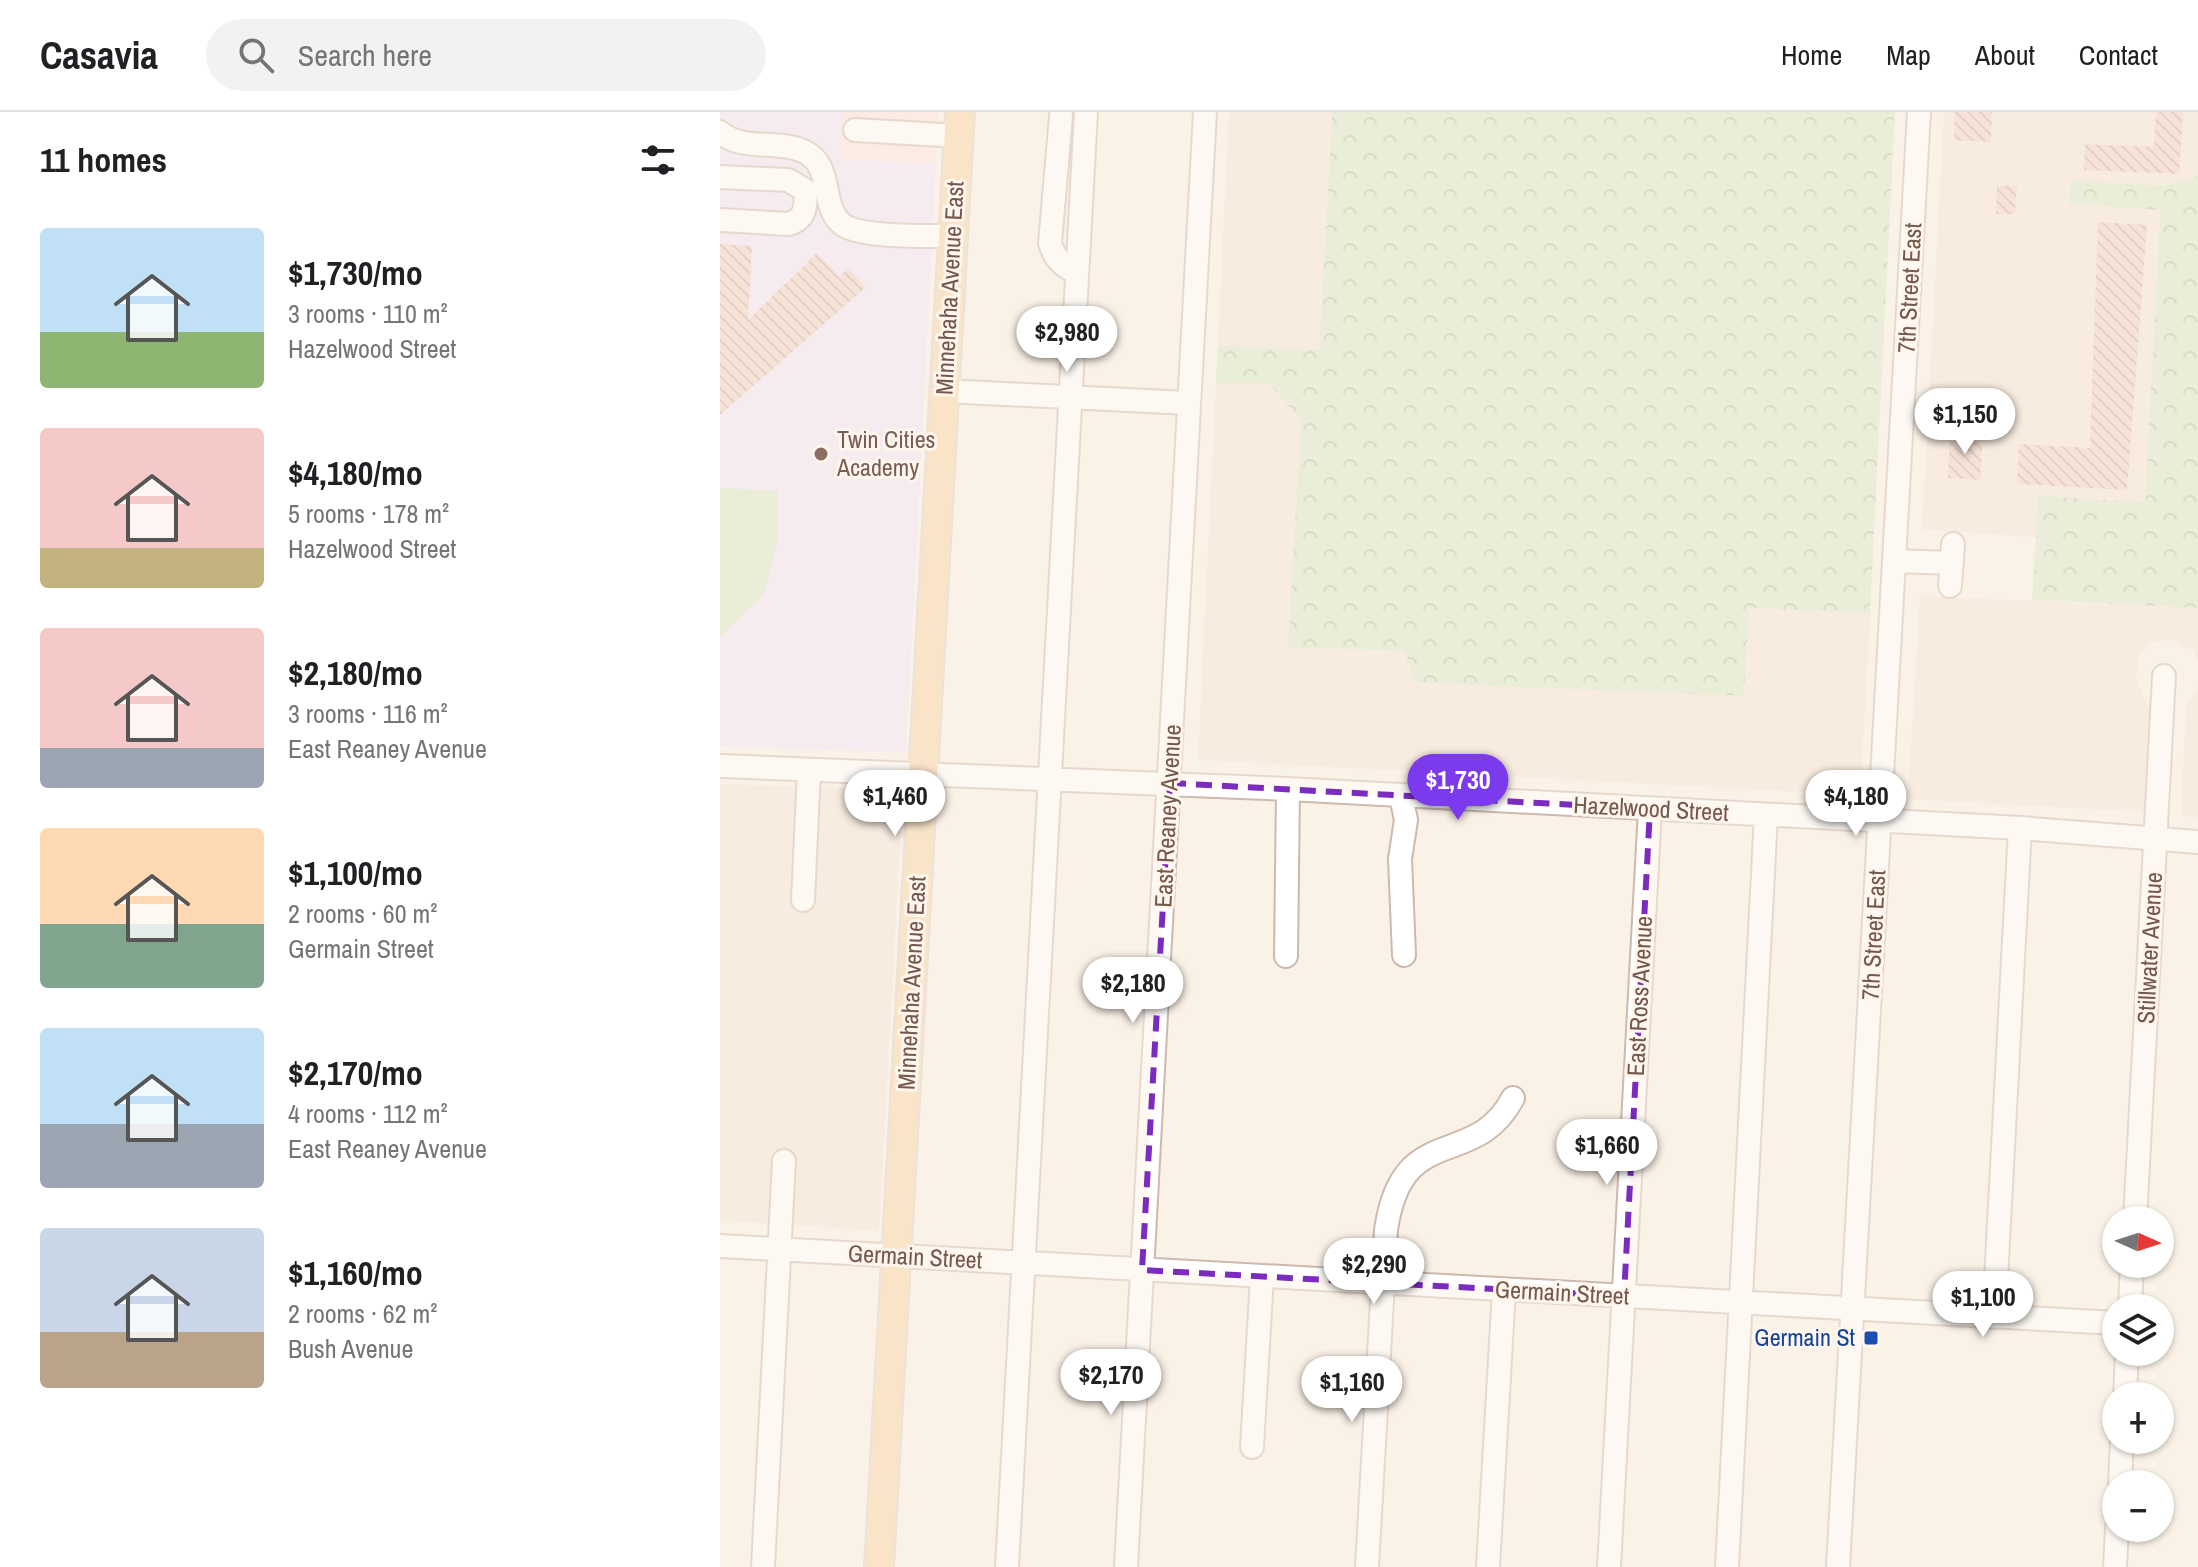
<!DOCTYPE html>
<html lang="en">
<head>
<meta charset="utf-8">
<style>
  body { margin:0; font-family:"Archivo Narrow",sans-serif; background:#f2f2f2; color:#202124; height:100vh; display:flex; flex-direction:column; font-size:30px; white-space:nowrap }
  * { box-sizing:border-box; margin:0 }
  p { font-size:26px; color:#757577 }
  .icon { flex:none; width:44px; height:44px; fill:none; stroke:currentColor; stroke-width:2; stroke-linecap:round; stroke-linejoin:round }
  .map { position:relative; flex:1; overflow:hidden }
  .details { display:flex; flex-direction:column; background:#fff; width:720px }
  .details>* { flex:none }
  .needle { width:52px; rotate:93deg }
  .buttons { position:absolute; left:1382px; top:1094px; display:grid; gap:16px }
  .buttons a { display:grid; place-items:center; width:72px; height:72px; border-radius:50%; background:#fff; box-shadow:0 2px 6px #0004; font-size:40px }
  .price { position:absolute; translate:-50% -68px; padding:0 18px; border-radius:28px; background:#fff; color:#222; font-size:26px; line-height:52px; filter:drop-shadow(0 2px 4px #0008) }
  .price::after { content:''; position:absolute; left:50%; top:48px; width:24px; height:18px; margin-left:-12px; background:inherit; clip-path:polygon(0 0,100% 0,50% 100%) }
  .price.current { background:#7c3aed; color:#fff }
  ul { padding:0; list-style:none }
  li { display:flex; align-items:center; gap:24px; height:200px; padding:0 40px }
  li span { display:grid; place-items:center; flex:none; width:224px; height:160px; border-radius:8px; color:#555 }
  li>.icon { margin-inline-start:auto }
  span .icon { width:96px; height:96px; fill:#fffc; stroke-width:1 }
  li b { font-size:34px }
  h2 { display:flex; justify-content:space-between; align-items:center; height:96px; padding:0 40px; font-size:34px }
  header { display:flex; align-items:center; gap:48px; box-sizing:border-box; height:112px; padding:0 40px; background:#fff; border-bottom:2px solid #e0e0e0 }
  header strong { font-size:38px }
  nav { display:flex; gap:44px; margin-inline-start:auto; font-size:28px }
  .search { width:560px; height:72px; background:#f2f2f2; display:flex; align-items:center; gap:20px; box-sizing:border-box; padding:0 28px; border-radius:44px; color:#757577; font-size:30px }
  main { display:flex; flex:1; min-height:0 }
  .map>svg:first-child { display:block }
  .residential { fill:#f3e3d6 }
  .commercial { fill:#fbe3db }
  .education { fill:#efe3f8 }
  .forest { fill:url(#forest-crowns) }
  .pitch { fill:#d6e9c6 }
  .building { fill:url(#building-back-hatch) }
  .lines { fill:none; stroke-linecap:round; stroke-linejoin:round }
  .minor-casing { stroke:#cdb9ad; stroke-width:26 }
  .major-casing { stroke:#d8d0cd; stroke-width:32 }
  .minor { stroke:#fff; stroke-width:22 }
  .major { stroke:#f7d2a3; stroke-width:28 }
  .marked { fill:none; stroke:#7b2cbf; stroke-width:6; stroke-dasharray:16 10; stroke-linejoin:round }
  .education-dot { fill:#8d6e63; stroke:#fef6ed; stroke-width:3 }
  .transit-dot { fill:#1a4fb4; stroke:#fef6ed; stroke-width:3 }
  .labels { text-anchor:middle; stroke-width:6; stroke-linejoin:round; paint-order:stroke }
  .street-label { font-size:24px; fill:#74584c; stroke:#fef6ed }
  .education-label { font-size:24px; fill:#785e54; stroke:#fef6ed; text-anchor:start }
  .transit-label { font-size:24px; fill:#164399; stroke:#fef6ed; text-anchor:end }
</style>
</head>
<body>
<header>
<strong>Casavia</strong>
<div class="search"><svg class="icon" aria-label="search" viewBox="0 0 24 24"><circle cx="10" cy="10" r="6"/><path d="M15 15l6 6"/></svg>Search here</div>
<nav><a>Home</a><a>Map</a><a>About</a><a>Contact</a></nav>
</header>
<main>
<section class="details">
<h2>11 homes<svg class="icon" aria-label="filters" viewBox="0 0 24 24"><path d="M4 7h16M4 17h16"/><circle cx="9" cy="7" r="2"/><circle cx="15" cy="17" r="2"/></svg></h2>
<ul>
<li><span style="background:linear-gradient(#bfe0f5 65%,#8fb573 0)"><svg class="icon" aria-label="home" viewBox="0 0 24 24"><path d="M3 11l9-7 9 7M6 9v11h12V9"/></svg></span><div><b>$1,730/mo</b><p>3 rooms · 110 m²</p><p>Hazelwood Street</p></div></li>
<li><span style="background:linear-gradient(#f6c9c9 75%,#c2b280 0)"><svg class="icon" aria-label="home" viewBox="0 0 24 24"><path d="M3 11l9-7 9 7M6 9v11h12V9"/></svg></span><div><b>$4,180/mo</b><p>5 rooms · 178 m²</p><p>Hazelwood Street</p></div></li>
<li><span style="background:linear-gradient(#f6c9c9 75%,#9aa5b1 0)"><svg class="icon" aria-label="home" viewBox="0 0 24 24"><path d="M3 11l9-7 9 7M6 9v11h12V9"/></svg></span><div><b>$2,180/mo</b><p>3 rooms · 116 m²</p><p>East Reaney Avenue</p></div></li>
<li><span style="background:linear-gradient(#ffd9b3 60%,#7fa58c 0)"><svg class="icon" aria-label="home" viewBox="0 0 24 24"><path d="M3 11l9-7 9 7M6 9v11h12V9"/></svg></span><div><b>$1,100/mo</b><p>2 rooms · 60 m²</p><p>Germain Street</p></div></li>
<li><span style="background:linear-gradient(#bfe0f5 60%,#9aa5b1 0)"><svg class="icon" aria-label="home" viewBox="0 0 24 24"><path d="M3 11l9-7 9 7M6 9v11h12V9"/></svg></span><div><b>$2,170/mo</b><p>4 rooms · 112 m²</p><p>East Reaney Avenue</p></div></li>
<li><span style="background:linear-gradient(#c9d6e8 65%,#b9a48a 0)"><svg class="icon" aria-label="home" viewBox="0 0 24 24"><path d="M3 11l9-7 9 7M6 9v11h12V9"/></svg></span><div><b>$1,160/mo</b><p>2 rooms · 62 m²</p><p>Bush Avenue</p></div></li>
</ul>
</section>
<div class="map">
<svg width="1478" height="1455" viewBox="0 0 1478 1455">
  <defs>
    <pattern id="forest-crowns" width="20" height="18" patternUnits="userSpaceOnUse" patternTransform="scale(2)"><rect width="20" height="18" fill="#d6e9c6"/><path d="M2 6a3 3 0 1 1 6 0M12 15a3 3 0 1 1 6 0" fill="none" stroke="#b2c0a3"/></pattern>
    <pattern id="building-back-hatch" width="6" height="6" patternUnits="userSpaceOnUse" patternTransform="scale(2)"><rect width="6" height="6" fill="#f0cfc0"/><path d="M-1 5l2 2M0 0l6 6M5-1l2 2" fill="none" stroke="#c7ab9e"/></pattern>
  </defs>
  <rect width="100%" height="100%" fill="#fbf2e7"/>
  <!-- residential -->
  <path class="residential" d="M509,0H612L599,238L498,233Z
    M1224,0H1478V64L1441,74L1351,69L1350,92L1440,98L1425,390L1319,384L1316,425L1202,418Z
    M496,271H548L581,308L569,536L685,539L1024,583L1028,496L1150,502L1140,683L478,648Z
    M1200,484L1478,496V549L1473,538L1452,528L1431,530L1419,543L1416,568L1430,599L1425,700L1188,687Z
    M1478,575V705L1461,704L1466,594Z
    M0,672L183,678L159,1119L0,1108Z"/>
  <!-- commercial -->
  <path class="commercial" d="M123,0H219L216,51L121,47Z"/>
  <!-- education -->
  <path class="education" d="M0,0H123L121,47L216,51L186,641L0,634Z"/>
  <!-- forest -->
  <path class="forest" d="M612,0H1175L1150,502L1029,496L1024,584L695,571L685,539L568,536L581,308L548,271H496L498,233L599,238Z
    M1478,64V496L1312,488L1318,384L1425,390L1440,98L1349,92L1351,68L1441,74Z"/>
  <!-- pitch -->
  <path class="pitch" d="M0,376L58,379L57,431L43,484L0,525Z"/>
  <!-- building -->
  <path class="building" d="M1235,0H1272L1271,30L1234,28Z
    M1436,0H1463L1459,62L1364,58L1365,32L1434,35Z
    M1277,74H1297L1295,102H1276Z
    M1378,110L1427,113L1407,378L1297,372L1299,332L1370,336Z
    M0,132L32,134L28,208L97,141L119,165L128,156L146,175L0,303Z
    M1230,320L1263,322L1260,368L1228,366Z"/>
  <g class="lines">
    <defs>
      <path id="minor" d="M341,4L330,131C334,146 343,155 357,160
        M135,18L239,24
        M0,20C23,40 57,27 83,39C115,53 99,93 122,112C139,126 209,124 232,124
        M0,65L68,68L85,78C87,94 85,108 68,112L0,108
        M224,279L468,291
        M1175,449L1232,451
        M1230,474L1233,432
        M0,654L568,677L1300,716L1478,730
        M681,684L686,708L680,747L684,843
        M83,788L89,658
        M566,844L568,677
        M1415,1108L1444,564
        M0,1134L1396,1211
        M1410,1196L1412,1152
        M1274,1205L1300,716
        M1405,1284L1407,1240
        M532,1335L542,1165
        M1400,1372L1402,1328
        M43,1455L64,1049
        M287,1455L366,0
        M406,1455L485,0
        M647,1455L666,1118C682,1007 754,1060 793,986
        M768,1455L784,1178
        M889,1455L930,697
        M1007,1455L1046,703
        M1118,1455L1199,0
        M1395,1455L1397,1416"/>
      <path id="major" d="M159,1455L240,0"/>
    </defs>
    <!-- minor casing -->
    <use href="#minor" class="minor-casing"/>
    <!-- major casing -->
    <use href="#major" class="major-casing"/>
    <!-- minor -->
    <use href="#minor" class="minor"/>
    <!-- major -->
    <use href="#major" class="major"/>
  </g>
  <!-- marked area -->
  <path d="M0 0H1478V1455H0ZM450,671L930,697L904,1184L422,1158Z" fill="#fbf2e7" fill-opacity=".55" fill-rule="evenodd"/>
  <path class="marked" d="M450,671L930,697L904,1184L422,1158Z"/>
  <!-- markers -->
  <circle class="education-dot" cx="101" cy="342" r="8"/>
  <rect class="transit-dot" x="1143" y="1218" width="16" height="16" rx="4"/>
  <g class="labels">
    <!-- street labels -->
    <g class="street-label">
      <text transform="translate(230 176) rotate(-87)" y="8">Minnehaha Avenue East</text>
      <text transform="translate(1190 176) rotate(-87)" y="8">7th Street East</text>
      <text transform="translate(931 697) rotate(3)" y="8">Hazelwood Street</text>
      <text transform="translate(448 704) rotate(-87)" y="8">East Reaney Avenue</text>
      <text transform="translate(1154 823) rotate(-87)" y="8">7th Street East</text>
      <text transform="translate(1430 836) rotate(-87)" y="8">Stillwater Avenue</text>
      <text transform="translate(192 871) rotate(-87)" y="8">Minnehaha Avenue East</text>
      <text transform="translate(920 884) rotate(-87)" y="8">East Ross Avenue</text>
      <text transform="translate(195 1145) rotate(3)" y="8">Germain Street</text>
      <text transform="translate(842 1181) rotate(3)" y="8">Germain Street</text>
    </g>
    <!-- education labels -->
    <g class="education-label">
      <text x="117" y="336">Twin Cities<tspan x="117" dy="28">Academy</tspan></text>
    </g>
    <!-- transit labels -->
    <g class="transit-label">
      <text x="1135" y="1234">Germain St</text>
    </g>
  </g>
</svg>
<div class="buttons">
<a><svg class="needle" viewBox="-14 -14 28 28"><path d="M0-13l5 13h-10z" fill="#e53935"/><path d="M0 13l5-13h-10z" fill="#757577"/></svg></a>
<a><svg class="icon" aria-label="layers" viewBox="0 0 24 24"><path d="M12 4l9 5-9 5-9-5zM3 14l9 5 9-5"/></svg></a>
<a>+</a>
<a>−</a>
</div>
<b class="price" style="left:347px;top:262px">$2,980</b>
<b class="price" style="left:1245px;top:344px">$1,150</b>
<b class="price current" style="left:738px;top:710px">$1,730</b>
<b class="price" style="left:175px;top:726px">$1,460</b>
<b class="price" style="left:1136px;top:726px">$4,180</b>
<b class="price" style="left:413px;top:913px">$2,180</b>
<b class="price" style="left:887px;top:1075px">$1,660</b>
<b class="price" style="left:654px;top:1194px">$2,290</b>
<b class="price" style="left:1263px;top:1227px">$1,100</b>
<b class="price" style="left:391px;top:1305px">$2,170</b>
<b class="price" style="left:632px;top:1312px">$1,160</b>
</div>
</main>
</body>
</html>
